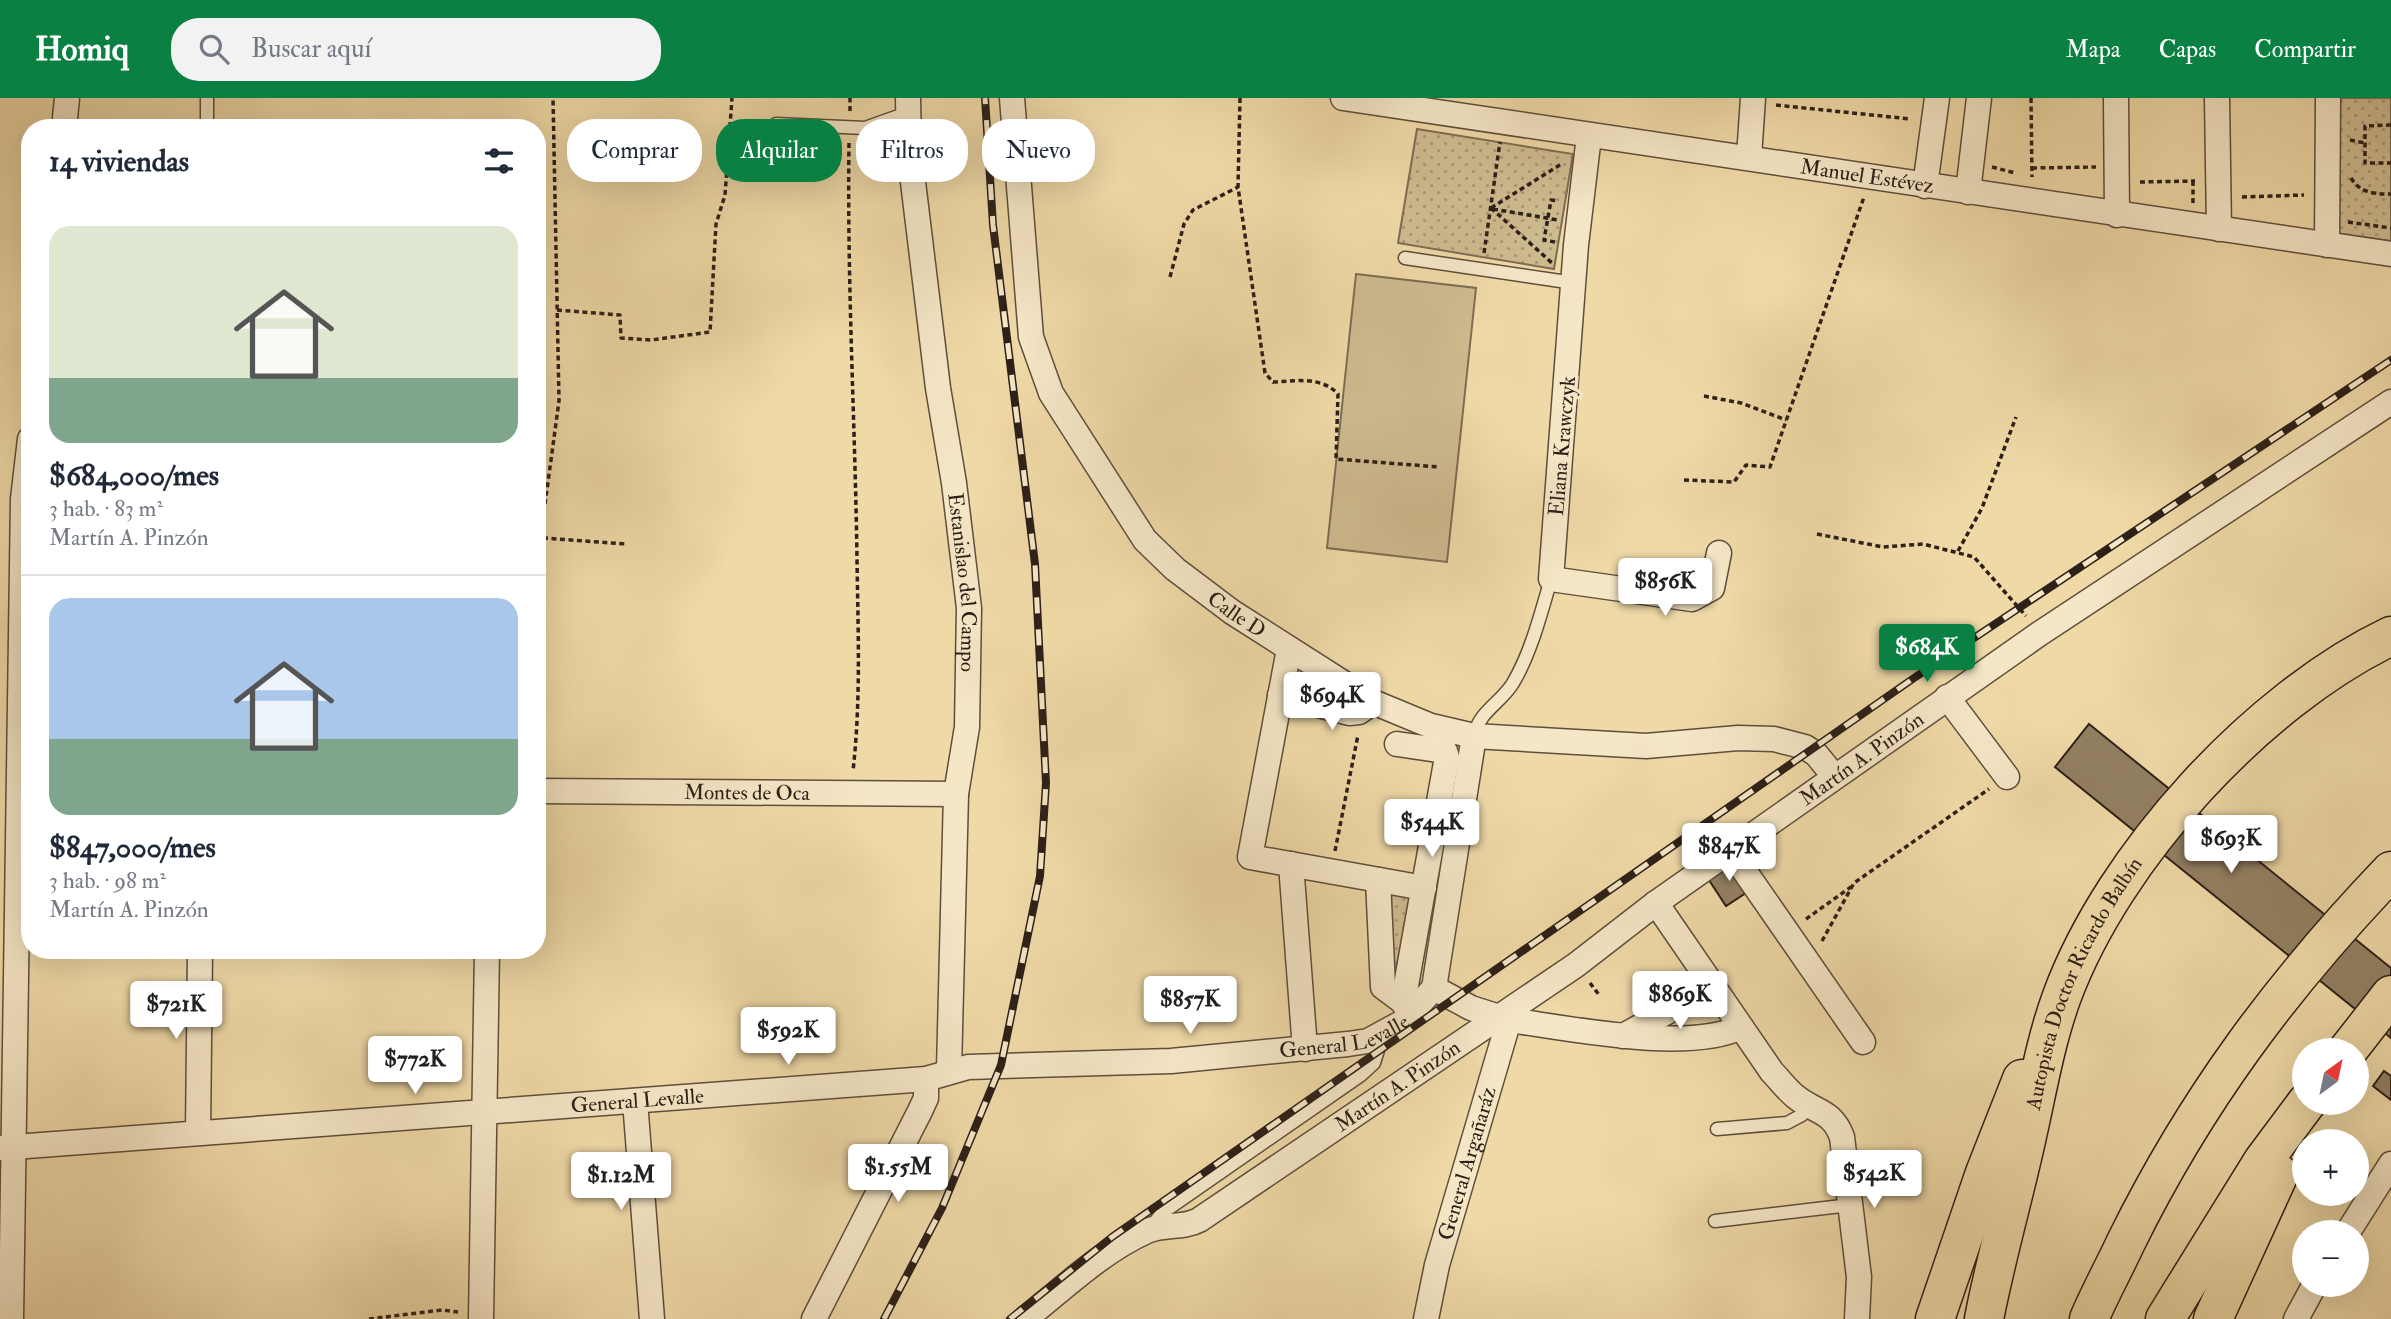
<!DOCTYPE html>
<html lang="es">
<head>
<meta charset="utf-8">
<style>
  body { margin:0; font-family:"IM FELL Double Pica",serif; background:#f2f2f3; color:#1f2937; height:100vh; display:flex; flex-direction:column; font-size:26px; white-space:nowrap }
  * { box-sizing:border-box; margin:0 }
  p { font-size:23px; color:#747a83 }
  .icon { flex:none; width:38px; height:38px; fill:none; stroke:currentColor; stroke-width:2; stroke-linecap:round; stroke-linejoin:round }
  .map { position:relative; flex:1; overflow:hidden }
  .details { position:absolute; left:21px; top:21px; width:525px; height:840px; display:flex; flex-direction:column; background:#fff; border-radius:28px; box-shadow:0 7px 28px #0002 }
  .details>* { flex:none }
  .top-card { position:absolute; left:567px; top:21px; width:665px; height:63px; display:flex; gap:14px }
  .needle { width:46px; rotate:33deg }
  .buttons { position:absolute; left:2292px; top:940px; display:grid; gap:14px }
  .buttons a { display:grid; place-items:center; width:77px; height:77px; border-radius:50%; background:#fff; box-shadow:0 7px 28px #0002; font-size:35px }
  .price { position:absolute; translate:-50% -60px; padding:0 16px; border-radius:7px; background:#fff; color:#222; font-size:23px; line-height:46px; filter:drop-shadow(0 2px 4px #0008) }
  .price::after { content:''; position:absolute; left:50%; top:42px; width:21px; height:16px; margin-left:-10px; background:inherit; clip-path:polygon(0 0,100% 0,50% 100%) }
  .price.current { background:#0b8043; color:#fff }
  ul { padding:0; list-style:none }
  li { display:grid; align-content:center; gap:14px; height:371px; padding:0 28px }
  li+li { border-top:2px solid #e0e1e3 }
  li span { display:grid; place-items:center; height:217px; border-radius:21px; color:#555 }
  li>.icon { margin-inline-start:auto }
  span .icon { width:126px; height:126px; fill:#fffc; stroke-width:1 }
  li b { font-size:30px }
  h2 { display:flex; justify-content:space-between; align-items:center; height:84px; padding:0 28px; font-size:30px }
  .chip { padding:0 24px; border-radius:28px; background:#fff; box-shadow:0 7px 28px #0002; font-size:24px; line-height:63px }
  .chip.current { background:#0b8043; color:#fff }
  header { display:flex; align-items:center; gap:42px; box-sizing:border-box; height:98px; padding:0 35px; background:#0b8043; color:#fff }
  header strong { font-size:33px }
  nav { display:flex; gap:38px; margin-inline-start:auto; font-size:24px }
  .search { width:490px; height:63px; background:#f2f2f3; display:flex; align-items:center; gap:18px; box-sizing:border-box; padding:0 24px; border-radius:28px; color:#747a83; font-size:26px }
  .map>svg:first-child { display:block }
  .grass { fill:url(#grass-dots); stroke:#7e6d54; stroke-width:2 }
  .garden { fill:#ceba8f; stroke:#7e6d54; stroke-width:2 }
  .building { fill:#928062; stroke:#2d2018; stroke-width:2 }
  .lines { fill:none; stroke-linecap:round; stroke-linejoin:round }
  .service-casing { stroke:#5e4e3c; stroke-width:15 }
  .minor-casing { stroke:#5e4e3c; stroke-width:27 }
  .motorway-casing { stroke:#2d2018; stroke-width:41 }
  .path { stroke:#2d2018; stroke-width:3.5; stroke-dasharray:5 3.5; stroke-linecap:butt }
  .service { stroke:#f5e6c6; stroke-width:12 }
  .minor { stroke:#f5e6c6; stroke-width:24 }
  .motorway { stroke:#efd9a7; stroke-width:38 }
  .rail-casing { stroke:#2d2018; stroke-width:8 }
  .rail { stroke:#f5e6c6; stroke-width:5; stroke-dasharray:16; stroke-linecap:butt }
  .labels { text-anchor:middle; stroke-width:7; stroke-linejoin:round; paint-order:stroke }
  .street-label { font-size:21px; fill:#2d2018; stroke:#f5e6c6 }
</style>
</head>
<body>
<header>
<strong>Homiq</strong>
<div class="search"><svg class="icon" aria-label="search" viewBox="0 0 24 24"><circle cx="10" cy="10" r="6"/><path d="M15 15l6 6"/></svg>Buscar aquí</div>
<nav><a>Mapa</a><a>Capas</a><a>Compartir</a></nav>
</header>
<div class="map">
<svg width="2391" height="1221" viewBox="0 0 2391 1221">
  <defs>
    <pattern id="grass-dots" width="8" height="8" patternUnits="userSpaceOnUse" patternTransform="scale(1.75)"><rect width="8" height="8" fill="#ceba8f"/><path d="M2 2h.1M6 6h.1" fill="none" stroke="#a89774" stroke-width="1.8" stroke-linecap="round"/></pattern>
  </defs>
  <rect width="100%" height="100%" fill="#efd9a7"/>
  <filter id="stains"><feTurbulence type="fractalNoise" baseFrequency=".00286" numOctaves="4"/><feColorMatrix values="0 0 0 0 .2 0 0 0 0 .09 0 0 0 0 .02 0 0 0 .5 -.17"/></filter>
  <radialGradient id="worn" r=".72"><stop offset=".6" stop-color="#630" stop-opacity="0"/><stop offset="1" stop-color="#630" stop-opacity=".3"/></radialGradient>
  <!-- grass -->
  <path class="grass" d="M2338,0H2391V143L2339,136Z
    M1417,31L1573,56L1554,171L1398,145Z
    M1388,791L1417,796L1398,890L1390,881Z"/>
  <!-- garden -->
  <path class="garden" d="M1356,176L1476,190L1447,464L1327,450Z"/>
  <!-- building -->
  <path class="building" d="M2089,626L2391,870V940L2055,669Z
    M1732,762L1752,791L1726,808L1707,779Z
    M2384,973L2391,978V1002L2373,988Z"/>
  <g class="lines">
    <defs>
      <path id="service" d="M776,26L865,30L907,15
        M207,30V0
        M1405,160L1574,185
        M1474,638C1479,613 1501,605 1513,585C1531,555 1541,515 1551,481
        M1717,1031L1787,1025L1802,1017L1806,1005
        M1715,1123L1850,1107
        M1151,1129L1162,1115L1361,977L1374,965L1383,936"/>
      <g id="minor">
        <path id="s1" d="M908,0L909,51L938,290L954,385L969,510L967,629L956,696L949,972"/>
        <path id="s2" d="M1012,0L1031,239L1051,295L1145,442L1175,471L1232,514L1373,604L1431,628L1474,638L1646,648L1738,640L1774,641L1805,649L1816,656L1834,678"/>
        <path id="s3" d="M1343,0L2391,156"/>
        <path d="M2116,0L2117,117"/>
        <path d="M2217,0L2219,131"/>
        <path d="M64,30L67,0"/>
        <path d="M1589,38L1576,147L1551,481L1692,501L1712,490L1719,455"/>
        <path d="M1749,59L1753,0"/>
        <path d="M1925,88L1937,0"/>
        <path d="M1968,94L1979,0"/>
        <path d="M2327,147L2328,0"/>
        <path d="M1289,551L1250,759L1424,790"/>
        <path d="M1280,597L1349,615L1359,614L1373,604"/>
        <path d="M1947,599L2007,679"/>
        <path d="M1397,646L1445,653L1447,659L1403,904L1410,916"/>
        <path id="s4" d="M537,693L956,696"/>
        <path d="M1730,752L1863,944"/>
        <path d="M1291,766L1305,951"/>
        <path d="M1378,782L1383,889L1403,904"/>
        <path d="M1656,805L1772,974C1780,982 1787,992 1796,999C1816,1015 1832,1012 1842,1039L1859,1179L1857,1221"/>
        <path d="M1434,890L1474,638"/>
        <path d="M1509,922C1568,930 1688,955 1741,929"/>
        <path d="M1623,938L1667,914L1709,883"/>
        <path d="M635,1003L652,1221"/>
        <path d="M198,1034L200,852"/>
        <path id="s5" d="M0,1050L926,981L968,969L1171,963L1348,946L1368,943L1403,924L1434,890"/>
        <path d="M2348,1134L2391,1066"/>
        <path d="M11,1221L23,401L30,341"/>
        <path d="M481,1221L487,852"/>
        <path d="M814,1221L920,1013L926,1000V981"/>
        <path id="s6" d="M1025,1221C1063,1191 1102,1153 1147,1133C1164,1125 1182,1131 1199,1122L1576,867L1656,805L2039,536L2391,304"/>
        <path id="s7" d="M1426,1221L1437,1167L1509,922L1471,910L1434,890"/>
        <path d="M2296,1221L2315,1186"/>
      </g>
      <g id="motorway">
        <path d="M2348,952L2391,897"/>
        <path d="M1935,1221L1985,1075L2022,981"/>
        <path id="s8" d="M1984,1221C1995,1164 2011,1108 2024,1051C2036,1000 2044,947 2062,898C2114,758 2257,602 2391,538"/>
        <path d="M2089,1221C2100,1195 2114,1170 2126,1144C2196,1002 2282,887 2391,773"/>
        <path d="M2165,1221L2263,1063L2307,1004"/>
        <path d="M2213,1221L2279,1076"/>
      </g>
    </defs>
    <!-- service casing -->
    <use href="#service" class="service-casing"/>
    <!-- minor casing -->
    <use href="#minor" class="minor-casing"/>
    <!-- motorway casing -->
    <use href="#motorway" class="motorway-casing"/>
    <!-- path -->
    <path class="path" d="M1240,0L1238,89L1265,275L1273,284C1296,283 1321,278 1338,296L1336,361L1439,369
      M2031,0L2032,79
      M1776,7L1911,21
      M850,13V0
      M2391,27L2365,28V65H2391
      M2350,42L2365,45
      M849,45C847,183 855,322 857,461C858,532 861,602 853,673
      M1992,69L2015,75
      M2032,70L2096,69
      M2351,80C2360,95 2374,96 2391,96
      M2193,83V106
      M2140,84L2195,83
      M2242,99L2304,97
      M1491,110L1563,65
      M1491,110L1552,165
      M1493,111L1558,122
      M2348,124L2391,130
      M1555,144L1544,142L1551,102L1558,103
      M1484,155L1500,44
      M1170,179L1184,126L1193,112L1238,89
      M557,212L620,217L621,240L651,242L710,234L716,126L725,97L732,0
      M1704,298L1741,305L1786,322
      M1684,382L1734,384L1746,367L1770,369L1864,99
      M1817,436L1883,449L1923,446L1974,459L2026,518
      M543,440L626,446
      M1958,453L1982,410L2016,319
      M537,465L559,303L553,0
      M1335,753L1358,637
      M1806,821L1851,789
      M1822,843L1854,785L1989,691
      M1590,885L1600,898
      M369,1221L442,1212L458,1214"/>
    <!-- service -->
    <use href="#service" class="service"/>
    <!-- minor -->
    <use href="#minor" class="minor"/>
    <!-- motorway -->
    <use href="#motorway" class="motorway"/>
    <defs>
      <path id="rail" d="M884,1221L942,1110L1001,967L1040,778L1046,685L1035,466L993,127L985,0
        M1010,1221L1112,1139L1914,580L2391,262"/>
    </defs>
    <!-- rail casing -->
    <use href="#rail" class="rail-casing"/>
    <!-- rail -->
    <use href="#rail" class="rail"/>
  </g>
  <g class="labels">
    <!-- street labels -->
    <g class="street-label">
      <text dy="7" stroke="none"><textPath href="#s3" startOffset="530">Manuel Estévez</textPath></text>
      <text transform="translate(1562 348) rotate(-85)" y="7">Eliana Krawczyk</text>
      <text dy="7" stroke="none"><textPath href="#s1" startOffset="488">Estanislao del Campo</textPath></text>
      <text dy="7" stroke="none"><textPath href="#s2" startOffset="592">Calle D</textPath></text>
      <text dy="7" stroke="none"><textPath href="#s6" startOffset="1012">Martín A. Pinzón</textPath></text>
      <text dy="7" stroke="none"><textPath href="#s4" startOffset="210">Montes de Oca</textPath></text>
      <text dy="7" stroke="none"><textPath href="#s8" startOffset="352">Autopista Doctor Ricardo Balbín</textPath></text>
      <text dy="7" stroke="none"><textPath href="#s5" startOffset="1351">General Levalle</textPath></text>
      <text dy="7" stroke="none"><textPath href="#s6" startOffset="444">Martín A. Pinzón</textPath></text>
      <text dy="7" stroke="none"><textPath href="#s5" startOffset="639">General Levalle</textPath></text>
      <text dy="7" stroke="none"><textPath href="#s7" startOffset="161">General Argañaráz</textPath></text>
    </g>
  </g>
  <rect width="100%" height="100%" filter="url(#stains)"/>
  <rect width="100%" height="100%" fill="url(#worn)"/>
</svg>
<div class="buttons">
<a><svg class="needle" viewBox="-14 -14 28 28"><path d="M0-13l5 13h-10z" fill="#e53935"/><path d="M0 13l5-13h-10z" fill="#747a83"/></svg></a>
<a>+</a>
<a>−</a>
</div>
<b class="price" style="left:1665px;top:520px">$856K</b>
<b class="price current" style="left:1927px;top:586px">$684K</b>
<b class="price" style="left:1332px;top:634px">$694K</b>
<b class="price" style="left:1432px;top:761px">$544K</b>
<b class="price" style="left:2231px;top:777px">$693K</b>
<b class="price" style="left:1729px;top:785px">$847K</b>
<b class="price" style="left:1680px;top:933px">$869K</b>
<b class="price" style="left:1190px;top:938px">$857K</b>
<b class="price" style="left:176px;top:943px">$721K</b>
<b class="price" style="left:788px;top:969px">$592K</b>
<b class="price" style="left:415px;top:998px">$772K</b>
<b class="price" style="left:898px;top:1106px">$1.55M</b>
<b class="price" style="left:1874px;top:1112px">$542K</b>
<b class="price" style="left:621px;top:1114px">$1.12M</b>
<div class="top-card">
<a class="chip">Comprar</a>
<a class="chip current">Alquilar</a>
<a class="chip">Filtros</a>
<a class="chip">Nuevo</a>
</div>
<section class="details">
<h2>14 viviendas<svg class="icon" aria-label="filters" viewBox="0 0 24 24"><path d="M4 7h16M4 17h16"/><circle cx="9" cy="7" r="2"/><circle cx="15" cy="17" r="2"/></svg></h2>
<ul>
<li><span style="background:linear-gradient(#dfe7d0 70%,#7fa58c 0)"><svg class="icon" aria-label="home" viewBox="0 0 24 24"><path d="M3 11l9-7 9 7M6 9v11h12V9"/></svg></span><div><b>$684,000/mes</b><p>3 hab. · 83 m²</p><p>Martín A. Pinzón</p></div></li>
<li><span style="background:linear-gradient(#a9c7e8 65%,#7fa58c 0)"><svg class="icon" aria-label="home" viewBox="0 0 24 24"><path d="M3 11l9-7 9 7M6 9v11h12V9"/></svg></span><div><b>$847,000/mes</b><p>3 hab. · 98 m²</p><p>Martín A. Pinzón</p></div></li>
</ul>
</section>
</div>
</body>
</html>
